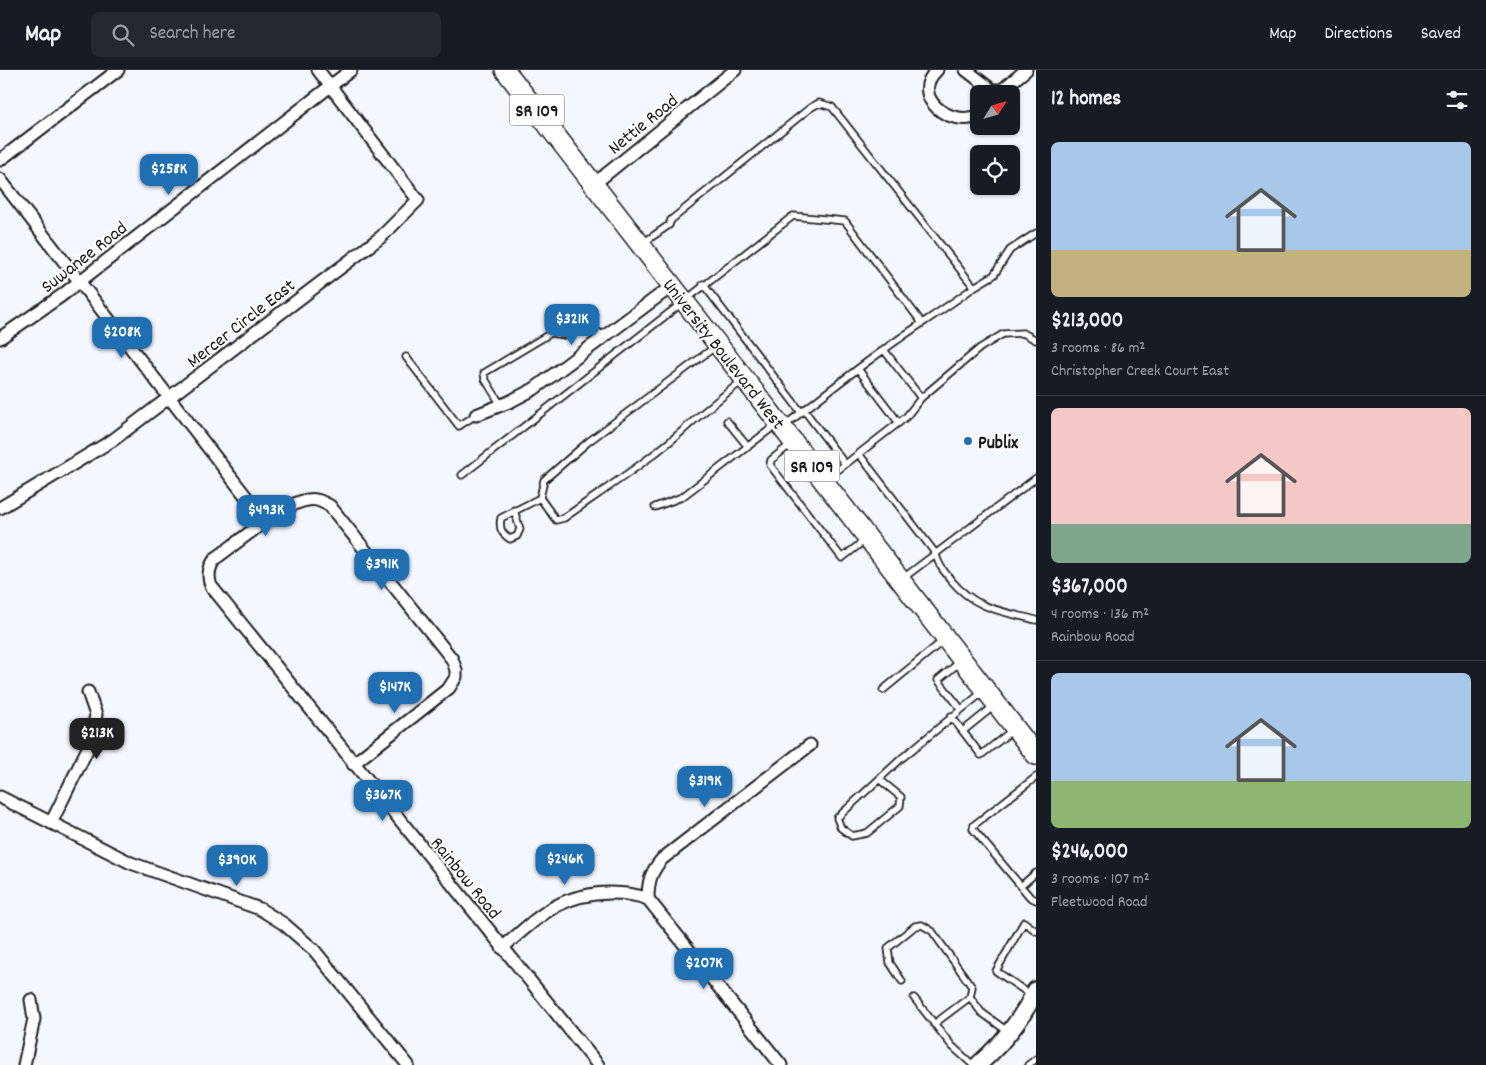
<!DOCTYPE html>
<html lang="en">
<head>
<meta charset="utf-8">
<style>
  body { margin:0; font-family:Dekko,sans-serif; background:#242831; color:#f1f3f6; height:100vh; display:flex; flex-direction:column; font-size:19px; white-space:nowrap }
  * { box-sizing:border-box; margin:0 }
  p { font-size:16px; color:#9ea1a6 }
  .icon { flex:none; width:28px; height:28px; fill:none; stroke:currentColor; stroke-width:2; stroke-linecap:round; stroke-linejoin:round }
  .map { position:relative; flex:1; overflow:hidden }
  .drawer { display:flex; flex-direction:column; background:#171b24; width:450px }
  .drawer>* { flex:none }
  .needle { width:32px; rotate:53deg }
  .buttons { position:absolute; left:970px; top:15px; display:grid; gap:10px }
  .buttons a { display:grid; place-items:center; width:50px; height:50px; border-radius:8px; background:#171b24; box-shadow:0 1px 4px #0004; font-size:25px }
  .price { position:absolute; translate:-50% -42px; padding:0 11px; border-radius:10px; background:#1f6fb2; color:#fff; font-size:16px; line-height:32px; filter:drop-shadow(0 1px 2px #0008) }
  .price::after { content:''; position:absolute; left:50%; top:30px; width:15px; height:11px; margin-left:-8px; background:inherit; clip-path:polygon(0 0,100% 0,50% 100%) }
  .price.on { background:#222; color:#fff }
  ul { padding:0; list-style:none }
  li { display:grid; align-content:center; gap:10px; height:265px; padding:0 15px }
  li+li { border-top:1px solid #363941 }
  li span { display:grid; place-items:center; height:155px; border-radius:8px; color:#555 }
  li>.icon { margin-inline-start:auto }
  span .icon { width:90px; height:90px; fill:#fffc; stroke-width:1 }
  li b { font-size:21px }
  h2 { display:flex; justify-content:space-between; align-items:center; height:60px; padding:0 15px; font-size:21px }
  header { display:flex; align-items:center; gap:30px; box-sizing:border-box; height:70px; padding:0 25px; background:#171b24; border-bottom:1px solid #363941 }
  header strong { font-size:24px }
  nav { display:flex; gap:28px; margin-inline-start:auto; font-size:18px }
  .search { width:350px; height:45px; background:#242831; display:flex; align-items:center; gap:12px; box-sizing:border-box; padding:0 18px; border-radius:8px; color:#9ea1a6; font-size:19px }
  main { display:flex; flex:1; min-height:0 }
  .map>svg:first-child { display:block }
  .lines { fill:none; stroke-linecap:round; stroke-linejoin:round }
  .lane-casing { stroke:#1c1c1c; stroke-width:9 }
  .street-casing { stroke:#1c1c1c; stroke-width:15 }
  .secondary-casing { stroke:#1c1c1c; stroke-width:20 }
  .primary-casing { stroke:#1c1c1c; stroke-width:22 }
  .lane { stroke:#fff; stroke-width:5.5 }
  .street { stroke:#fff; stroke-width:11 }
  .secondary { stroke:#fff; stroke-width:16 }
  .primary { stroke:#fff; stroke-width:19 }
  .poi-dot { fill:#1f6fb2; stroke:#fff; stroke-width:2 }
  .labels { text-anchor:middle; stroke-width:4; stroke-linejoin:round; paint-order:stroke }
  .shield { fill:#fff; stroke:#606060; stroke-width:1 }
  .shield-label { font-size:18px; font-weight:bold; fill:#1c1c1c }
  .street-label { font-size:19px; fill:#1c1c1c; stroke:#fff }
  .poi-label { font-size:19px; font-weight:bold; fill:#1c1c1c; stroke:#fff; text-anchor:start }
</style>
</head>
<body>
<header>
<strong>Map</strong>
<div class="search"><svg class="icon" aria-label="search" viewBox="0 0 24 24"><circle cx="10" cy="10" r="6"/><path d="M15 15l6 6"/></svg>Search here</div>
<nav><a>Map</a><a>Directions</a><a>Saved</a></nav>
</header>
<main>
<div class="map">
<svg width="1036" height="995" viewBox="0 0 1036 995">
  <rect width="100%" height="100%" fill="#f4f7ff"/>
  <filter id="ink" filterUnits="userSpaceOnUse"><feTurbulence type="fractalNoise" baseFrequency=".02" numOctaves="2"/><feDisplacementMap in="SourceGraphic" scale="10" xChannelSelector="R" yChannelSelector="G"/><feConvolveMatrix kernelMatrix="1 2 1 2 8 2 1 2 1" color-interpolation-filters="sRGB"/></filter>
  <g filter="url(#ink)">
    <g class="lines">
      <defs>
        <path id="lane" d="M643,173L669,155L671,150L810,38L819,33L832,37L974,217C945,239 915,257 885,279C851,303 817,330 784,356
          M703,214L801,342
          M974,217L994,205L1010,180L1036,163
          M884,280L921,328
          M406,287L459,356L476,345
          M858,299L899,353
          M501,335L485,309L484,303L551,263L564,265L587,255L606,267
          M804,340L845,394
          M727,351L748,377
          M792,373L771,390L770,395L842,488L865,470
          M859,384L936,484C938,495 944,501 951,510C975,539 1001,541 1036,550
          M462,405L793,146L845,151L922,253
          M825,410L906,347L921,328L980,278L1003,264L1023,263L1036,270
          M540,428L556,450L564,448C605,419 655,387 691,353C708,338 724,325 742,311
          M655,437L682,427L777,354
          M514,440L520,459L517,466L510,469C501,463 499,458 501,448L540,428L544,410L588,372L716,276
          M902,509L1036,408
          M960,592L938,610L961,639
          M883,620L944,570
          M951,646L981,685L1014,659
          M963,661L994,636
          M1036,707L974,755L973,759L1030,827L1036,830
          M879,709L901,727L900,736L867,763L852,766L841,758L837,748L902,688L984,621
          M1021,816L1036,803
          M902,911L890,893L888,878L915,856L922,855L932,861L972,917L970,927L934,954
          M1031,925L996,901L1024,852L1036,861
          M970,927L981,942L1007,961
          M914,928L952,976L973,995
          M1028,995L1036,989"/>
        <path id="street" d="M937,0C908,27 952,59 979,45
          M966,0L992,20H998
          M997,24L1026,0
          M0,90L118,0
          M0,109L265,451
          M594,114L735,0
          M0,268L61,226L351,0
          M476,345L509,332L534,319L672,216
          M0,438L113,370L381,167L418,130L318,0
          M353,694L449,618L456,607V600L452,589L330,436C323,432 316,428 308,430C285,432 236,474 216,488C209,496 207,505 211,516L598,995
          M0,727L131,793L260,839L284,854L314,880L408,995
          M51,753L90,674L96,645L88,622
          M648,829C648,811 651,802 662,789L810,675
          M502,878C539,847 558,824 610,823C623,823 635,824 648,829L781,995
          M24,995L34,949L31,930"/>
        <path id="secondary" d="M978,995C1002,974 1022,949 1036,920"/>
        <path id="primary" d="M505,0L1036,685"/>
      </defs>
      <!-- lane casing -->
      <use href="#lane" class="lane-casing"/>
      <!-- street casing -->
      <use href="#street" class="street-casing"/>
      <!-- secondary casing -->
      <use href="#secondary" class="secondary-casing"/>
      <!-- primary casing -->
      <use href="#primary" class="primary-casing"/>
      <!-- lane -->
      <use href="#lane" class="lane"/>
      <!-- street -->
      <use href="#street" class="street"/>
      <!-- secondary -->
      <use href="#secondary" class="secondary"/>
      <!-- primary -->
      <use href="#primary" class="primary"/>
    </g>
  </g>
  <!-- markers -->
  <circle class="poi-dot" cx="968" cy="371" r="5"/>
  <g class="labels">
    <!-- shield labels -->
    <g class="shield">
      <rect x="509.5" y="24.5" width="55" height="31" rx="4"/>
      <rect x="784.5" y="380.5" width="55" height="31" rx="4"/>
    </g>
    <g class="shield-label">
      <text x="537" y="46">SR 109</text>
      <text x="812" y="402">SR 109</text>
    </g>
    <!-- street labels -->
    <g class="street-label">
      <text transform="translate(642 53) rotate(-39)" y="7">Nettie Road</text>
      <text transform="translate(83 186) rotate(-38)" y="7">Suwanee Road</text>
      <text transform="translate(240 252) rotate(-38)" y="7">Mercer Circle East</text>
      <text transform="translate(725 283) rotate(52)" y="7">University Boulevard West</text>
      <text transform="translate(467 807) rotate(51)" y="7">Rainbow Road</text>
    </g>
    <!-- poi labels -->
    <g class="poi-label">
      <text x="978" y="378">Publix</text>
    </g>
  </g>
</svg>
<div class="buttons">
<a><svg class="needle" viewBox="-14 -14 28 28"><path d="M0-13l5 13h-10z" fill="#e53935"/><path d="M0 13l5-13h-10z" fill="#9ea1a6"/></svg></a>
<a><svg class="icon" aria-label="locate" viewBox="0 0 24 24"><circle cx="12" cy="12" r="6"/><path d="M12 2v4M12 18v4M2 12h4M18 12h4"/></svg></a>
</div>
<b class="price" style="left:169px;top:126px">$258K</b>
<b class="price" style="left:572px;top:276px">$321K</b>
<b class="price" style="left:122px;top:289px">$208K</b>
<b class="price" style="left:266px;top:467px">$493K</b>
<b class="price" style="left:382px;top:521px">$391K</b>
<b class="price" style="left:395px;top:644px">$147K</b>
<b class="price on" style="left:97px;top:690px">$213K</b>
<b class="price" style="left:705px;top:738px">$319K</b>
<b class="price" style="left:383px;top:752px">$367K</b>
<b class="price" style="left:565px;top:816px">$246K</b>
<b class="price" style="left:237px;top:817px">$390K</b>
<b class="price" style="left:704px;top:920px">$207K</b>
</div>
<section class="drawer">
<h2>12 homes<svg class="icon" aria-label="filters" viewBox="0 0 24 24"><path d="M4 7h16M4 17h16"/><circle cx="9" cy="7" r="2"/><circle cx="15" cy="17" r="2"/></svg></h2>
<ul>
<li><span style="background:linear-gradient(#a9c7e8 70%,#c2b280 0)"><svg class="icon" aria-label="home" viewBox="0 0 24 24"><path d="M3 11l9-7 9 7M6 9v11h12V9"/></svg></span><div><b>$213,000</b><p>3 rooms · 86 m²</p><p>Christopher Creek Court East</p></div></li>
<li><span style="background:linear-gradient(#f6c9c9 75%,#7fa58c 0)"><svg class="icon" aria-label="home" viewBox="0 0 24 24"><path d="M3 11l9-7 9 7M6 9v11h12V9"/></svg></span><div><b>$367,000</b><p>4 rooms · 136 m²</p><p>Rainbow Road</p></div></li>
<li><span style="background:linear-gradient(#a9c7e8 70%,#8fb573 0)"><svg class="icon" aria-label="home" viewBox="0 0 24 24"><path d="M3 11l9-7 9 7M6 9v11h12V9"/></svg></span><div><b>$246,000</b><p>3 rooms · 107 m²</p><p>Fleetwood Road</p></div></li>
</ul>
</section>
</main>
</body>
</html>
